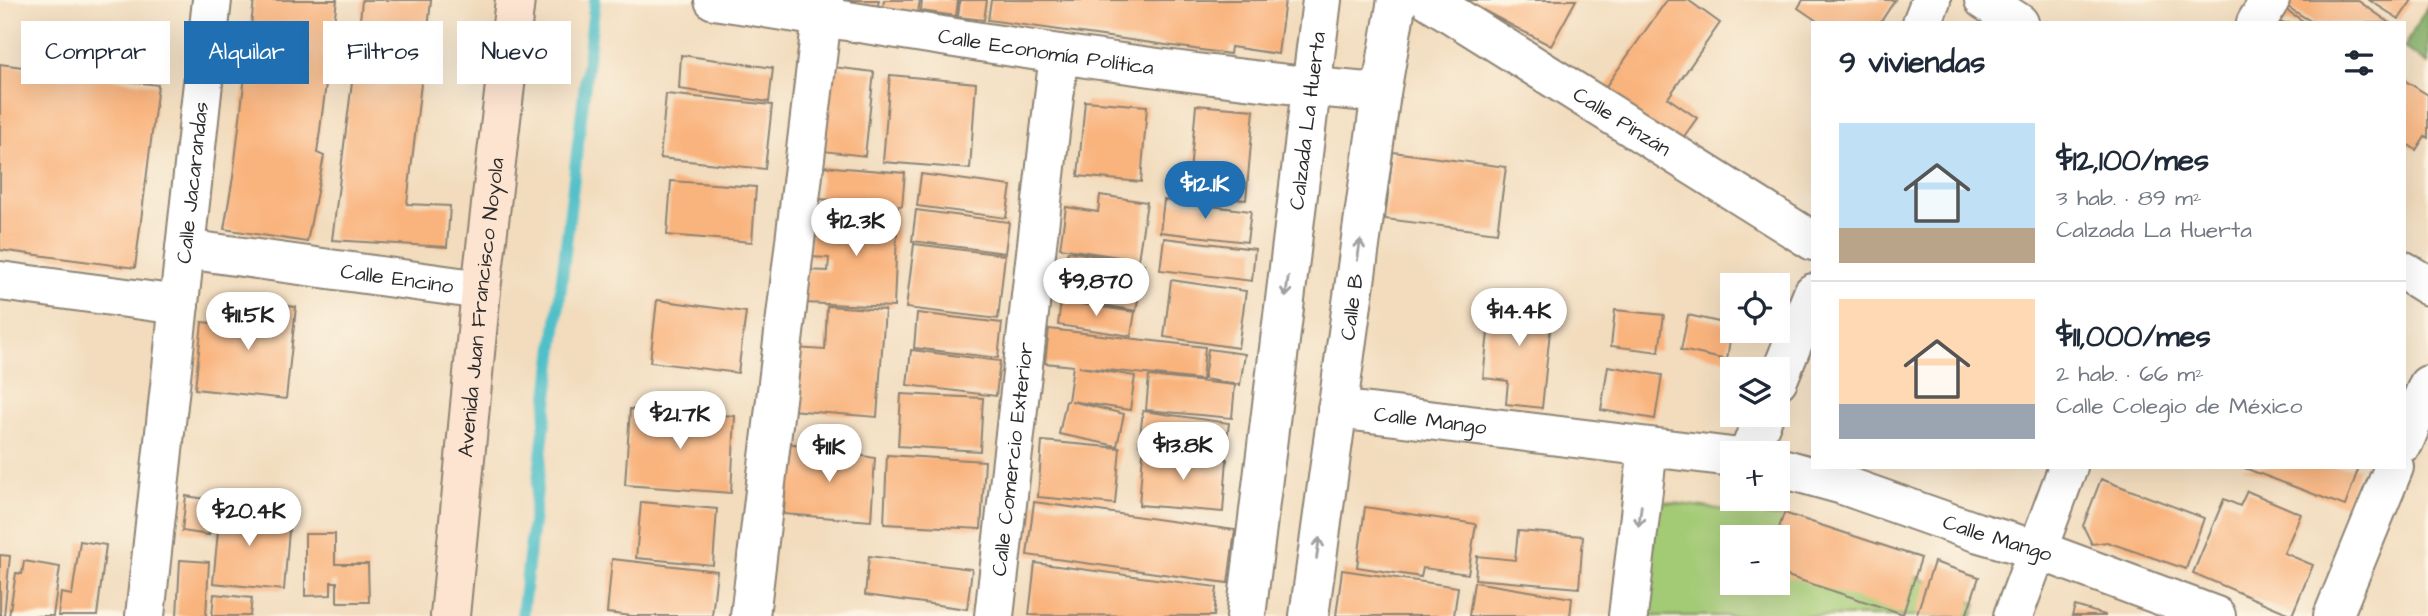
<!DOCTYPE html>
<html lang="es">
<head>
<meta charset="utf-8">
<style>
  body { margin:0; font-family:"Architects Daughter",sans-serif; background:#f6f6f7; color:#1f2937; height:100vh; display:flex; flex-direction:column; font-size:26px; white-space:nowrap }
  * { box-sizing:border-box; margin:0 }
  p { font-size:23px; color:#747a83 }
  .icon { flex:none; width:38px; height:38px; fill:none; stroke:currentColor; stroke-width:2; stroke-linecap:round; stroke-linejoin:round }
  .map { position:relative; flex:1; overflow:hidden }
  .panel { position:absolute; left:1811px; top:21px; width:595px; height:448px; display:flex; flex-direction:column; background:#fff; border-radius:0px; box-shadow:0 7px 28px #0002 }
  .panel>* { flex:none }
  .guide { position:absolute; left:21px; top:21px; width:665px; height:63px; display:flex; gap:14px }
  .controls { position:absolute; left:1720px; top:273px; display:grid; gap:14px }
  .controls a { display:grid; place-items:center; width:70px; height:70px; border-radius:0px; background:#fff; box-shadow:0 7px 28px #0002; font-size:35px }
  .price { position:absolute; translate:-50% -60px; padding:0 16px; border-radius:24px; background:#fff; color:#222; font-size:23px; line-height:46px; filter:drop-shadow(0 2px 4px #0008) }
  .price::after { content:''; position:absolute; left:50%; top:42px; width:21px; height:16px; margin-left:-10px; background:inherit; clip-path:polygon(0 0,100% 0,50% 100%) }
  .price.selected { background:#1f6fb2; color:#fff }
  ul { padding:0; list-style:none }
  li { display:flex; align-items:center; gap:21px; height:175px; padding:0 28px }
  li+li { border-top:2px solid #e0e1e3 }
  li span { display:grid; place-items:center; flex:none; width:196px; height:140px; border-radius:0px; color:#555 }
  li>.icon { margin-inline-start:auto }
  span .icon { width:84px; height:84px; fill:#fffc; stroke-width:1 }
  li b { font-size:30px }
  h2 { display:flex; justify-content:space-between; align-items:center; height:84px; padding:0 28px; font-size:30px }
  .tag { padding:0 24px; border-radius:0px; background:#fff; box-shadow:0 7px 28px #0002; font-size:24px; line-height:63px }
  .tag.selected { background:#1f6fb2; color:#fff }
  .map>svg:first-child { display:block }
  .green { fill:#a3ca75; stroke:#677a50; stroke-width:2; fill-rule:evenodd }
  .forest { fill:#82ae66; stroke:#566c48; stroke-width:2 }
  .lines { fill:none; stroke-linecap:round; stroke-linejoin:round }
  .stream { stroke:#51bfc8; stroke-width:12 }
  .building { fill:#f9b37d }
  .street-casing { stroke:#8e8474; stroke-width:42 }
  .secondary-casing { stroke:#8e8474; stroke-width:42 }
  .street { stroke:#fff; stroke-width:38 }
  .secondary { stroke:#fde4d0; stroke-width:38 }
  .oneway { stroke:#a0a0a0 }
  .labels { text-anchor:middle; stroke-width:7; stroke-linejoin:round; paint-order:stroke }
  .street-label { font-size:21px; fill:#2b2b2b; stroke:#fcf5e5 }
</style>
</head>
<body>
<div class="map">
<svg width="2428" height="616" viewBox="0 0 2428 616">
  <rect width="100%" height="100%" fill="#fcf5e5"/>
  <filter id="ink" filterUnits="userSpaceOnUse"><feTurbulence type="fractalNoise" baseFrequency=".0143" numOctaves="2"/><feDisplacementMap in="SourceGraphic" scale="14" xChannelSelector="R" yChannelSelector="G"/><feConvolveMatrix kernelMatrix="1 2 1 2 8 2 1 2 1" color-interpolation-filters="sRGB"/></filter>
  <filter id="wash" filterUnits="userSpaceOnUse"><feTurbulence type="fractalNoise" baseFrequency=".00686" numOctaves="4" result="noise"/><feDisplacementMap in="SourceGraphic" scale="28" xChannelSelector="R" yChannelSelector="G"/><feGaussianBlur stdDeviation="1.57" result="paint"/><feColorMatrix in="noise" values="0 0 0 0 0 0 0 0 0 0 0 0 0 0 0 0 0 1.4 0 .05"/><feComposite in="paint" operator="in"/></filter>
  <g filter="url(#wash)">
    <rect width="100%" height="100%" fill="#f2dcbd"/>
    <!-- green -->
    <path class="green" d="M1657,501L1787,518L1977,604L1973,616H1645ZM1732,537H1778V583H1732Z"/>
    <!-- forest -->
    <path class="forest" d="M2428,5V64L2404,48Z"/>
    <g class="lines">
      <!-- stream -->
      <path class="stream" d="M522,616L595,0"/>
    </g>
    <g id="blocks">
      <!-- building -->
      <path class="building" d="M254,0H337L317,153L324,156L307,242L224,229L233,177Z
        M362,0H431L425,59L357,51Z
        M832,0H879L877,10Z
        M884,0H920L918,13L883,7Z
        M922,0H958L956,16L921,11Z
        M960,0H987L984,20L958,17Z
        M991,0H1285L1278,54L1231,47L1230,54L988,20Z
        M1464,0H1576L1551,46Z
        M1667,0H1688L1720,23L1668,98L1697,118L1678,145L1602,92Z
        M1803,0H1895L1880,23H1820L1798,8Z
        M2290,0H2357L2390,23H2314L2286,6Z
        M2369,0H2412L2399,19Z
        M2285,9L2306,23H2276Z
        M681,55L773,68L769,102L679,89Z
        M0,64L158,85L135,268L0,250Z
        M354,66L422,75L407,204L450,206L447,247L332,240Z
        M833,67L874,72L865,156L823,151Z
        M890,75L976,83L970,169L883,162Z
        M2404,80L2428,95V138L2425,136L2416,150L2404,142Z
        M666,94L772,105L765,169L660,158Z
        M1085,101L1147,106L1141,182L1078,176Z
        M1196,105L1254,110L1246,200L1188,195Z
        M1393,152L1506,167L1497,233L1385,219Z
        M821,166L905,173L902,206L819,199Z
        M921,174L1011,186L1006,218L917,206Z
        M671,181L756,187L752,242L667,235Z
        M1100,195L1147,202L1138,260L1060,248L1066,207L1098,212Z
        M1164,200L1251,211L1247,242L1160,232Z
        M831,205L898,208L894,307L804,303L806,270L828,271L829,258L810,257L811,232L830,233Z
        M916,210L1009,222L1005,253L912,241Z
        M1164,238L1255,249L1252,281L1160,270Z
        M914,244L1005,255L998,319L906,308Z
        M1068,251L1144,264L1136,311L1060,297Z
        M1171,280L1246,291L1238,348L1164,337Z
        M1492,296L1553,302L1542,408L1506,404L1508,381L1483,378Z
        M236,300L296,307L286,399L195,389L202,322L232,325Z
        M657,300L746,312L738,373L650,362Z
        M1061,301L1135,312L1131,336L1058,325Z
        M827,306L885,310L877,417L790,410L794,348L825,350Z
        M1615,310L1664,315L1659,352L1611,346Z
        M917,313L1002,323L998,358L914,348Z
        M1688,315L1732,325L1727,360L1681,350Z
        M1049,329L1205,347L1202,380L1079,367L1135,376L1130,410L1071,401L1124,414L1117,446L1059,434L1066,401H1068L1073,366L1045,363Z
        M1208,349L1245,354L1240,385L1204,379Z
        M911,350L1000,361L996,396L907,385Z
        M1608,366L1662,375L1655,419L1601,410Z
        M1149,376L1235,385L1232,418L1146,410Z
        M901,394L983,398L980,451L898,446Z
        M630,409L735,416L731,493L625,485Z
        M1143,411L1229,423L1225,456L1139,444Z
        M1042,441L1120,448L1115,504L1038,497Z
        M788,443L875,458L871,521L784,514Z
        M1143,453L1227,459L1223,512L1139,505Z
        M887,455L985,461L981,529L884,524Z
        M2242,467H2359L2345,506Z
        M2101,479L2204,518L2186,569L2107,542L2092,544L2083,526Z
        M2247,491L2301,514L2284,553L2313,565L2292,615L2193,573L2224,499L2240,506Z
        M186,496L213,500L209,535L182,531Z
        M221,500L264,504L262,527L289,530L284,590L213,583Z
        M641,502L717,509L713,565L636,558Z
        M1034,502L1235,530L1228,583L1027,555Z
        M1365,507L1476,524L1468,574L1423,568L1421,577L1357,567Z
        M1784,513L1921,558L1903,614L1778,573V537H1776Z
        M1518,531L1583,536L1579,588L1475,579L1477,556L1515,560Z
        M305,534H335V564H368L369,602H337V582H331V595L305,596Z
        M80,541L106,545L97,616H58L61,593L72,595Z
        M0,555L10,556L4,616H0Z
        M869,556L972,569L967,609L865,595Z
        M612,559L717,571L712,616H632L607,613Z
        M180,560L209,562L206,616H177Z
        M24,561L60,567L53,616H9L16,573L22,574Z
        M1934,562L1979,577L1966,616H1916Z
        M1035,563L1217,587L1214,616L1029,615Z
        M1342,570L1458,587L1454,616H1336Z
        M1474,582L1572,598L1570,616H1469Z
        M214,594L252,598L250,616H212Z
        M2075,606L2105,615V616H2072Z"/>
    </g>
  </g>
  <g filter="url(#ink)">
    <use href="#blocks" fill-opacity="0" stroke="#8e8474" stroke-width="2"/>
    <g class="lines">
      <defs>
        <g id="street">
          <path id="s1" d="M714,0C935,34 1157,74 1381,93"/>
          <path id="s2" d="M1429,0L1813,241"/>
          <path d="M1984,0L2019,23"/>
          <path d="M1922,23L1931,0"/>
          <path d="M2256,23L2270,0"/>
          <path id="s3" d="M185,249L481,290"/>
          <path d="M2404,271L2428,286"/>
          <path d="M0,281L179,305"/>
          <path d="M1778,380L1813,293"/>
          <path id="s4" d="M1337,409L1732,457"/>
          <path d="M2404,442L2428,385"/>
          <path d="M1749,453L1764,415"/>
          <path id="s5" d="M1778,467L1843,485L1976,532L2038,550L2216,616"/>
          <path id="s6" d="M145,616L212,0"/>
          <path d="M750,616L824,0"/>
          <path id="s7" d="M994,616L1059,54"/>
          <path id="s8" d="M1246,616L1322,0"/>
          <path id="s9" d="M1309,616L1381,93L1397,0"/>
          <path d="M1628,616L1648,448"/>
          <path d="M2013,616L2068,467"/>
          <path d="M2333,616L2394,467"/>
        </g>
        <g id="secondary">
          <path id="s10" d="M450,616L481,290L515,0"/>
        </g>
      </defs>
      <!-- street casing -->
      <use href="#street" class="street-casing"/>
      <!-- secondary casing -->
      <use href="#secondary" class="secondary-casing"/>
      <!-- street -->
      <use href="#street" class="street"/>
      <!-- secondary -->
      <use href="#secondary" class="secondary"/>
    </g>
    <!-- one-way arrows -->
    <defs><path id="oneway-shaft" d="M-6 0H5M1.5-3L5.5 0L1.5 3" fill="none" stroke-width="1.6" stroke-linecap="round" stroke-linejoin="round" transform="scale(1.75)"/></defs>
    <g class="oneway">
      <use href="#oneway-shaft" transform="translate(1359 250) rotate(-82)"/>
      <use href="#oneway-shaft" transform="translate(1287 287) rotate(97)"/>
      <use href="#oneway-shaft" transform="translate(1640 516) rotate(97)"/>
      <use href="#oneway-shaft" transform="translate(1318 548) rotate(-82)"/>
    </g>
  </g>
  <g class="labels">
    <!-- street labels -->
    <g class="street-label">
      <text dy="7" stroke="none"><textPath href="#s1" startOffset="336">Calle Economía Política</textPath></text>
      <text dy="7" stroke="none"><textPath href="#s2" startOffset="228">Calle Pinzán</textPath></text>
      <text dy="7" stroke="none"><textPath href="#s8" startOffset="499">Calzada La Huerta</textPath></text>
      <text dy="7" stroke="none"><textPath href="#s6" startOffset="436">Calle Jacarandas</textPath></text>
      <text dy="7" stroke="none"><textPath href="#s3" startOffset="214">Calle Encino</textPath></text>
      <text dy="7" stroke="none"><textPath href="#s10" startOffset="310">Avenida Juan Francisco Noyola</textPath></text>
      <text dy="7" stroke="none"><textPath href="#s9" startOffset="312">Calle B</textPath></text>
      <text dy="7" stroke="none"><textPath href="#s4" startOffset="94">Calle Mango</textPath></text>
      <text dy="7" stroke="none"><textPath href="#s7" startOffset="158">Calle Comercio Exterior</textPath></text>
      <text dy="7" stroke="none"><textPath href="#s5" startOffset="231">Calle Mango</textPath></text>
    </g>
  </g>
</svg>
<div class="controls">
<a><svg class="icon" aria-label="locate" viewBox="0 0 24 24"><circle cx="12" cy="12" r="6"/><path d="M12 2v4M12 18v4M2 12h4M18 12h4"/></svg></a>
<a><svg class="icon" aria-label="layers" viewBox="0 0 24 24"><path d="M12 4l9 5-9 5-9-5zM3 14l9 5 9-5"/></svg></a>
<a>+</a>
<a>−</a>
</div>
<b class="price selected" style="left:1205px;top:221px">$12.1K</b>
<b class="price" style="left:856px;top:258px">$12.3K</b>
<b class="price" style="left:1096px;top:318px">$9,870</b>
<b class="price" style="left:1519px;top:348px">$14.4K</b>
<b class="price" style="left:248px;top:352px">$11.5K</b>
<b class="price" style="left:680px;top:451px">$21.7K</b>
<b class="price" style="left:1183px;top:482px">$13.8K</b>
<b class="price" style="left:829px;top:484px">$11K</b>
<b class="price" style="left:249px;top:548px">$20.4K</b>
<div class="guide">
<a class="tag">Comprar</a>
<a class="tag selected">Alquilar</a>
<a class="tag">Filtros</a>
<a class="tag">Nuevo</a>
</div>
<section class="panel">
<h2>9 viviendas<svg class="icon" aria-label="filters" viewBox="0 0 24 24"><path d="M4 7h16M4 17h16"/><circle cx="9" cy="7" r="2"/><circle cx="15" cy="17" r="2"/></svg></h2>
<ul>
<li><span style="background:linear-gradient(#bfe0f5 75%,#b9a48a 0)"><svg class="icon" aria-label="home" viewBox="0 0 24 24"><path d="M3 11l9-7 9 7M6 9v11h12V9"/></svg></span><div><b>$12,100/mes</b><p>3 hab. · 89 m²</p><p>Calzada La Huerta</p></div></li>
<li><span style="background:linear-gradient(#ffd9b3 75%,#9aa5b1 0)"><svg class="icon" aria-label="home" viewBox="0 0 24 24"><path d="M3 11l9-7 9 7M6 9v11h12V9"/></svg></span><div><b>$11,000/mes</b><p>2 hab. · 66 m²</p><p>Calle Colegio de México</p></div></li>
</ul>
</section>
</div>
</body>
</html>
